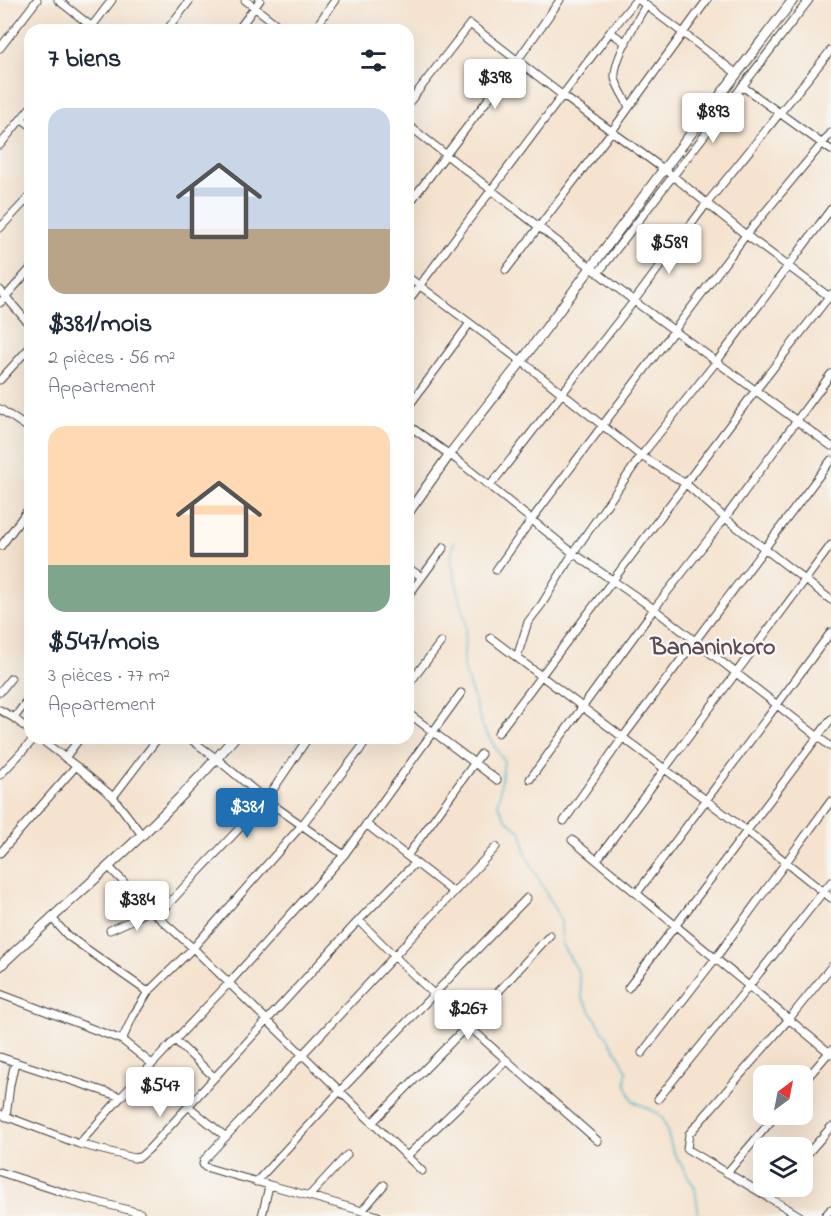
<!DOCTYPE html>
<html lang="fr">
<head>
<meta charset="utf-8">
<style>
  body { margin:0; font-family:"Indie Flower",sans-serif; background:#f6f6f7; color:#1f2937; height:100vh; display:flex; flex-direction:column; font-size:22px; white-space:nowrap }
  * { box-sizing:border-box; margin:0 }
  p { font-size:20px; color:#747a83 }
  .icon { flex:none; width:33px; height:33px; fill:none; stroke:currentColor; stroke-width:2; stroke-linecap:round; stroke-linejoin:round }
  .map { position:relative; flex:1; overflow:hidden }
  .panel { position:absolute; left:24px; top:24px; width:390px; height:720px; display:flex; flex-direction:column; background:#fff; border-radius:18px; box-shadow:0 6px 24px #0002 }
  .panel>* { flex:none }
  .needle { width:39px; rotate:32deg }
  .fabs { position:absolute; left:753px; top:1065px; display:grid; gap:12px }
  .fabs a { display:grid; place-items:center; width:60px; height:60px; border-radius:12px; background:#fff; box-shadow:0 6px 24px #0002; font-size:30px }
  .price { position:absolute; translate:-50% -51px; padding:0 14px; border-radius:6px; background:#fff; color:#222; font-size:20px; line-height:39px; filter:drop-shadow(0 2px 3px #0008) }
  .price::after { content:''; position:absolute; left:50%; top:36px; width:18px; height:14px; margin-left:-9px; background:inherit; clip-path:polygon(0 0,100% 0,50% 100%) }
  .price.selected { background:#1f6fb2; color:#fff }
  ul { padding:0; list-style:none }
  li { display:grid; align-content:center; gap:12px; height:318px; padding:0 24px }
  li span { display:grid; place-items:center; height:186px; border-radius:18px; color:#555 }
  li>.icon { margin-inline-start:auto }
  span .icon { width:108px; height:108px; fill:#fffc; stroke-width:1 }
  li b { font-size:26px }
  h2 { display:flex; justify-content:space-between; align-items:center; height:72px; padding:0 24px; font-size:26px }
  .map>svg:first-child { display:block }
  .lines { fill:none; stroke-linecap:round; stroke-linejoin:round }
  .stream { stroke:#4cb3ca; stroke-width:1.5 }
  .minor-casing { stroke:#3d3a37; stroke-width:9 }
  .highway-casing { stroke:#3d3a37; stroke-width:11 }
  .minor { stroke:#fff; stroke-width:7 }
  .highway { stroke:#fff; stroke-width:9 }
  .labels { text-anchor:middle; stroke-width:5; stroke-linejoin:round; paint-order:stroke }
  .quarter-label { font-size:24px; font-weight:bold; fill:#5e4955; stroke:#f6f6f2 }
</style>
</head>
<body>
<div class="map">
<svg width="831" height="1216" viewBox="0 0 831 1216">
  <rect width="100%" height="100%" fill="#f6f6f2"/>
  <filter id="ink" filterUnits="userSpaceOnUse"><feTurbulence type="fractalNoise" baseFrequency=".0167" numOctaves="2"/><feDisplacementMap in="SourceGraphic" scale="12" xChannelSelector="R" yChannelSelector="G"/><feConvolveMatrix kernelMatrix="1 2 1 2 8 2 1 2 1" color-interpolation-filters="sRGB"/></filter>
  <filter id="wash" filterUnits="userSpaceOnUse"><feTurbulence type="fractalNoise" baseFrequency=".008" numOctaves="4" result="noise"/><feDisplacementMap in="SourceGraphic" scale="24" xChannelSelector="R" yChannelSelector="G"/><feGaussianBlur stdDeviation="1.35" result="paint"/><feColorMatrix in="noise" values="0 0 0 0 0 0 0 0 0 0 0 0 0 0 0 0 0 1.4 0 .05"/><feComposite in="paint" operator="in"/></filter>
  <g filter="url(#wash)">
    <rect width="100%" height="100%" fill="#f5e3cf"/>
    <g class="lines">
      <!-- stream -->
      <path class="stream" d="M454,542L451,561L466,623L463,666L483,728L504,761L498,805L506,819L522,833L526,855L561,921L562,945L578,971L582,998L618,1054L627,1071L625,1083L633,1101L659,1114L663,1119L673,1151L695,1188L699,1216"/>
    </g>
  </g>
  <g filter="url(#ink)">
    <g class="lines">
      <defs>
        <path id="minor" d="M58,0L96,30
          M245,0L284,30
          M639,0L736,73
          M89,30L112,0
          M167,30L190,0
          M238,30L260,0
          M314,30L335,0
          M610,32L626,43
          M0,48L37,0
          M742,86L831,150
          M408,104L470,24L562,95L673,176L746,235L831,298
          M629,107C626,100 616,85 615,78C613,61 637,20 646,5
          M22,119L30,125
          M408,125L634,301L831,446
          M0,145L30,108
          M408,205L517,61L560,0
          M0,228L30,196
          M506,270L612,131L707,0
          M598,273L809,0
          M408,277L529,367L641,456L686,484L725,518L831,600
          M0,290L30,325
          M408,301L610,32L636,0
          M0,303L30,269
          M0,380L30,347
          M408,407L470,323
          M0,409L30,429
          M408,425L457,460L573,553L654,609L831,747
          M490,486L634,301L707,203L831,50
          M1,546L30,507
          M408,568L422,577
          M496,570L532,519L746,235L831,133
          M408,596L444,547
          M491,638L747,831L831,898
          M517,657L528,622L542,604L573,553L641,456L717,361L831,209
          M408,685L441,642
          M0,692L11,678
          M0,710L14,718L30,731
          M408,713L497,780
          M14,718L30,697
          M498,733L756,390L831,294
          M39,738L76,766L113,797L142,835
          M189,738L217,759L266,800L344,855
          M65,758L80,738
          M0,775L35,738
          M530,779L654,609L725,518L831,374
          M113,797L158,738
          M564,821L623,737L831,460
          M366,824L453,892
          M572,840L831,1054
          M0,853L76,766
          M407,856L481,754
          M597,860L831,545
          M108,866L157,916L193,948L422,1171
          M637,893L831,632
          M157,916L266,800L308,738
          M51,917L68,936L148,992
          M359,920C434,999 517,1069 598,1141
          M110,930L130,921L150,909
          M628,988L676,925L831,719
          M0,994L122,1040L152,1064
          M122,1040L133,1016L148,992L193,948L302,825L369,738
          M175,1040L214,1077
          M642,1053L715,959L831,801
          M0,1057L121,1097
          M802,1084L831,1050
          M658,1099L749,986L831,882
          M188,1106L226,1137
          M0,1114L79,1144L134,1158L140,1157L149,1149L359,920L415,863
          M6,1117L10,1085L15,1062
          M372,1123L468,1025L550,935
          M79,1144L121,1097L229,983L344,855L461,693
          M407,1156L507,1060
          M802,1160L831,1127
          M0,1172L68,1194L140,1213
          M727,1173L777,1114
          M256,1182L339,1092L527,898
          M310,1195L347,1155
          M770,1198L780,1186
          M362,1211L384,1185
          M262,1216L269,1186
          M378,1216C321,1198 263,1184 205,1167L203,1164L204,1160L496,847
          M800,1216L687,1149L689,1134L789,1019L831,967
          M825,1216L831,1209"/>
        <path id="highway" d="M408,513L449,455L521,362L664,169L793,0
          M0,966C79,891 164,822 234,738"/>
      </defs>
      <!-- minor casing -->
      <use href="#minor" class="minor-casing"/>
      <!-- highway casing -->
      <use href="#highway" class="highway-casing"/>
      <!-- minor -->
      <use href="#minor" class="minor"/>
      <!-- highway -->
      <use href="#highway" class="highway"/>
    </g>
  </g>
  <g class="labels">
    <!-- quarter labels -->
    <g class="quarter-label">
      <text x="713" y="654">Bananinkoro</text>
    </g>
  </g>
</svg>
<div class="fabs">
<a><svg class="needle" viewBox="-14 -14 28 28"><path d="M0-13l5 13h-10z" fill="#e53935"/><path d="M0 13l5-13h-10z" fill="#747a83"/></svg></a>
<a><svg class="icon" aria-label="layers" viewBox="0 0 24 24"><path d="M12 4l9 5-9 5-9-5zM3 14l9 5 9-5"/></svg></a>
</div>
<b class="price" style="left:495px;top:110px">$398</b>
<b class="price" style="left:713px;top:144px">$893</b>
<b class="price" style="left:669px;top:275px">$589</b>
<b class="price selected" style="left:247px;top:839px">$381</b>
<b class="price" style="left:137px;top:932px">$384</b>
<b class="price" style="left:468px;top:1041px">$267</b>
<b class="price" style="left:160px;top:1118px">$547</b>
<section class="panel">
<h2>7 biens<svg class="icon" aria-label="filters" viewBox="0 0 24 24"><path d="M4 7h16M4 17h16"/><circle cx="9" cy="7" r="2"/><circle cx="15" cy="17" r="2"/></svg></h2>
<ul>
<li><span style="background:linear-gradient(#c9d6e8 65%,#b9a48a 0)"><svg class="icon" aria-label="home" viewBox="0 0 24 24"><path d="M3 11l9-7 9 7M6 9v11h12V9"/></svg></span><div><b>$381/mois</b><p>2 pièces · 56 m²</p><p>Appartement</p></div></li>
<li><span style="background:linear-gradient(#ffd9b3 75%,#7fa58c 0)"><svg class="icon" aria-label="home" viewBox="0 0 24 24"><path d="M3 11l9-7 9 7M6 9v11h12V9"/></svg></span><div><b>$547/mois</b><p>3 pièces · 77 m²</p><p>Appartement</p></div></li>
</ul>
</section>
</div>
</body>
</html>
